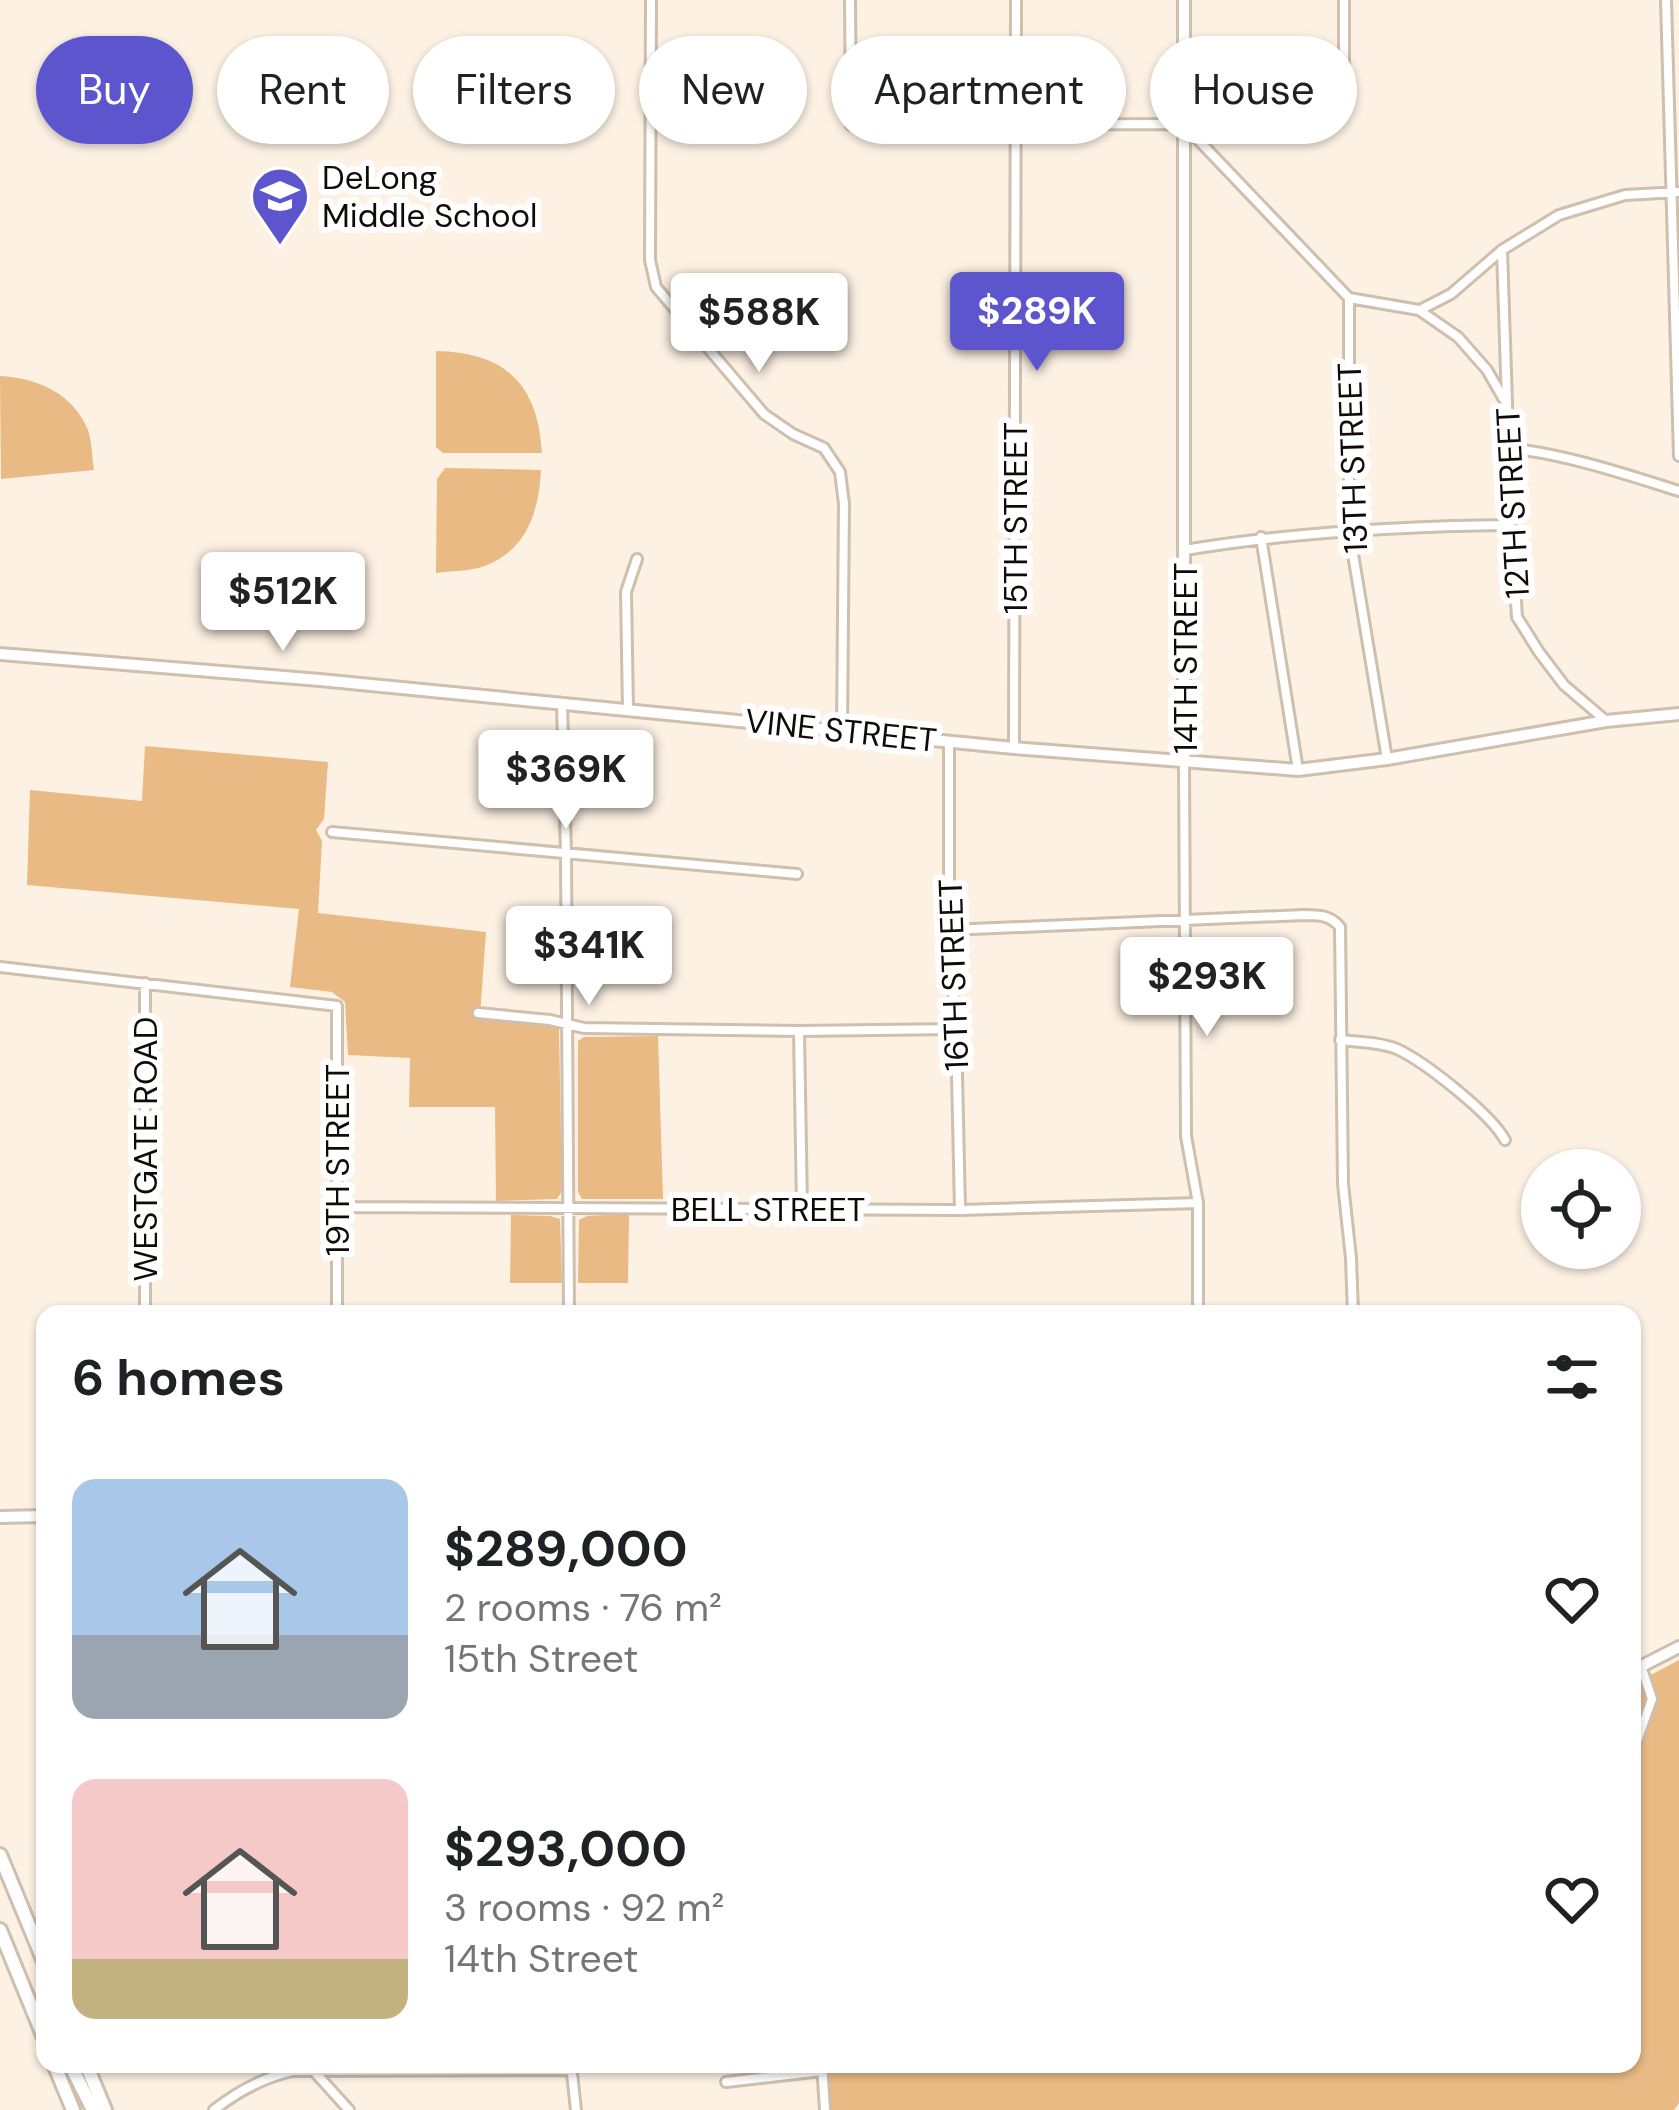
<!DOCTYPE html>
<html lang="en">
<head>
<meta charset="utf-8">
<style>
  body { margin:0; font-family:"DM Sans",sans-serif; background:#f2f2f2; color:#202124; height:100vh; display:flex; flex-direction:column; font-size:45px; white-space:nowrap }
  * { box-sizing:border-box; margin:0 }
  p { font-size:39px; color:#757577 }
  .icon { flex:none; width:66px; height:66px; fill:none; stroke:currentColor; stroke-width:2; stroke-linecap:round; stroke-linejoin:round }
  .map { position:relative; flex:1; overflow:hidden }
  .panel { position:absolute; left:36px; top:1305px; width:1605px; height:768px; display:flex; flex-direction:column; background:#fff; border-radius:24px; box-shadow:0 3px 9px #0004 }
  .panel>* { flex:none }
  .top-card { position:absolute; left:36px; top:36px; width:1608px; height:108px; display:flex; gap:24px }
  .controls { position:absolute; left:1521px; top:1149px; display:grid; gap:24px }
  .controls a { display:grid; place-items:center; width:120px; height:120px; border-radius:50%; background:#fff; box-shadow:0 3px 9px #0004; font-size:60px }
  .price { position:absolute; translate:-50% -102px; padding:0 27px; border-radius:12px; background:#fff; color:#222; font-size:39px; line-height:78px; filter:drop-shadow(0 3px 6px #0008) }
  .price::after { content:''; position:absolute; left:50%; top:72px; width:36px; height:27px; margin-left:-18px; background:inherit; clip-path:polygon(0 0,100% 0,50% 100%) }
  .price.current { background:#5d55cd; color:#fff }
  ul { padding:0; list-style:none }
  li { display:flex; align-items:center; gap:36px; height:300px; padding:0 36px }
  li span { display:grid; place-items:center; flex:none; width:336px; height:240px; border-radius:24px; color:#555 }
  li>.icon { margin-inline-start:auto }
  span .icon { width:144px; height:144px; fill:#fffc; stroke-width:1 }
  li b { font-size:51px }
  h2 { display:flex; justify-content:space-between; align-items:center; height:144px; padding:0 36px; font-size:51px }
  .chip { padding:0 42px; border-radius:54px; background:#fff; box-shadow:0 3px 9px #0004; font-size:42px; line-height:108px }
  .chip.current { background:#5d55cd; color:#fff }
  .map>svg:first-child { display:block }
  .green { fill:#e9ba84 }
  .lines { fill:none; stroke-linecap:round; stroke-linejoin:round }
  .street-casing { stroke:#cebfae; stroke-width:14 }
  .secondary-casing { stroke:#cebfae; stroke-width:16 }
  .primary-casing { stroke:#cebfae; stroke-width:18 }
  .street { stroke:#fff; stroke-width:8 }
  .secondary { stroke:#fff; stroke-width:10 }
  .primary { stroke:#fff; stroke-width:12 }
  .labels { text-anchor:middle; stroke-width:12; stroke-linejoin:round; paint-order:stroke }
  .poi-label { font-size:33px; fill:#100b06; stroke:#fff; text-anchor:start }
  .street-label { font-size:33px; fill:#100b06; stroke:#fff }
</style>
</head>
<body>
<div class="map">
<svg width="1679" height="2110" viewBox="0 0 1679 2110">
  <rect width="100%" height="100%" fill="#fdf1e3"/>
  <!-- green -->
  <path class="green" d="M436,351C505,352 538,384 542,453H443L436,447Z
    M0,376C37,378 73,393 88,430C92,442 92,458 94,470L1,479Z
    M445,468L541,470C539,511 527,550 485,566C470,571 451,571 436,573L437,479Z
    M145,746L328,762L324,819L316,830L322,841L318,913L486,932L480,1016L549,1024L559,1029L562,1191L557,1199L496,1201L495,1107H409L410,1058L348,1055L345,1002L332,992L290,987L299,909L27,885L30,790L142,801Z
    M658,1036L663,1199H582L578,1192V1041L584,1037Z
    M629,1214L628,1283H578L579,1220L587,1216Z
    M511,1215L550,1216L560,1219L562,1283H510Z
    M1679,1660V2103L1674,2110H829L828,2064H1632V1685Z"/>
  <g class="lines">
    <defs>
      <path id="street" d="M651,0L650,260L656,287L764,414L793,434L824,448L840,472L844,504L842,730
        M850,0L851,125L1183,124L1349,298L1419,310L1458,337L1487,370L1506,403
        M1344,0V66
        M1666,0L1679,456
        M1502,250L1511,525L1517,617L1539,652L1564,685L1605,720
        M1349,298V530L1387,759
        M1420,310L1451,294L1502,250L1559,215L1625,195L1679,192
        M1509,448C1568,455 1622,473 1679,491
        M1261,537L1298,770
        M1185,550C1294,532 1402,526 1511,525
        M562,704L566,854L569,1314
        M628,710L626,592L637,559
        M949,741V930L956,1029L960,1210
        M1014,748L1016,0
        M1184,763L1186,1136L1198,1203V1314
        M332,832L797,874
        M949,930L1304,915C1319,915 1330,915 1340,927L1343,1184L1351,1258L1353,1314
        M0,967L337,1006V1314
        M145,983V1314
        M478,1013L550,1020L584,1028L799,1031L956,1029
        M799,1031L802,1208
        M1340,1040C1358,1042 1380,1042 1397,1049C1425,1062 1491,1114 1505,1140
        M337,1207L960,1210L1198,1203
        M1632,1755L1652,1699L1641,1666
        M571,2064L576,2110
        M822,2064L825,2110
        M312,2069L349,2110
        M726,2082L822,2071
        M214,2110C238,2091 262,2078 292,2071L571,2070"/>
      <path id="secondary" d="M1184,0V763
        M0,654L320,680L1014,748L1298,770L1387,759L1606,721L1679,714
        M0,1517L45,1516
        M1632,1671L1679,1647"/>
      <path id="primary" d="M0,1855L45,1964
        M0,1930L45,2040
        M54,2064L73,2110
        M70,2064L93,2110
        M86,2064L105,2110"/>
    </defs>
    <!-- street casing -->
    <use href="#street" class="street-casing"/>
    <!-- secondary casing -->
    <use href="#secondary" class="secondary-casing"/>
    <!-- primary casing -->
    <use href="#primary" class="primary-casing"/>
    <!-- street -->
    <use href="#street" class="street"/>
    <!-- secondary -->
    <use href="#secondary" class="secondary"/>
    <!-- primary -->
    <use href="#primary" class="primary"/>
  </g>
  <!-- icons -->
  <defs>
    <symbol id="school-pin" viewBox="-11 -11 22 30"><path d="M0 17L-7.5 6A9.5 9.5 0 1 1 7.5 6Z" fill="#5d55cd" stroke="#fff"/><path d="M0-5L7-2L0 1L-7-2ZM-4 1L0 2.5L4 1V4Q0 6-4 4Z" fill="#fff"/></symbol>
  </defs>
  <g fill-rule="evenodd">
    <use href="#school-pin" x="247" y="163" width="66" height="90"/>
  </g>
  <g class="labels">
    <!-- poi labels -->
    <g class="poi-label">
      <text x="322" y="189">DeLong<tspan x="322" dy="38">Middle School</tspan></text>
    </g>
    <!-- street labels -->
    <g class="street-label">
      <text transform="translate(1352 458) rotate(-92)" y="12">13TH STREET</text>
      <text transform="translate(1512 503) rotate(-93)" y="12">12TH STREET</text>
      <text transform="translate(1015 518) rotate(-90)" y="12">15TH STREET</text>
      <text transform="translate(1185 658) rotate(-90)" y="12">14TH STREET</text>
      <text transform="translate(841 730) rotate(6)" y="12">VINE STREET</text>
      <text transform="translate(953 975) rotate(-92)" y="12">16TH STREET</text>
      <text transform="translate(145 1149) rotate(-90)" y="12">WESTGATE ROAD</text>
      <text transform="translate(337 1160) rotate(-90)" y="12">19TH STREET</text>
      <text x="768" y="1221">BELL STREET</text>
    </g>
  </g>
</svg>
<div class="controls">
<a><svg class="icon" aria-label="locate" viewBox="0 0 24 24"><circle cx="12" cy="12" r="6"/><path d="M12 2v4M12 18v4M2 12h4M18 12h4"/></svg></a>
</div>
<b class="price current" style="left:1037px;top:374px">$289K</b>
<b class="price" style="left:759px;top:375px">$588K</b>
<b class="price" style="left:283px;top:654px">$512K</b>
<b class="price" style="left:566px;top:832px">$369K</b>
<b class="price" style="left:589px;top:1008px">$341K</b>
<b class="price" style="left:1207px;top:1039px">$293K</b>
<div class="top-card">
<a class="chip current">Buy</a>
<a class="chip">Rent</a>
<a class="chip">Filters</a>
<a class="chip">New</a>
<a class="chip">Apartment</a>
<a class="chip">House</a>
</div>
<section class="panel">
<h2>6 homes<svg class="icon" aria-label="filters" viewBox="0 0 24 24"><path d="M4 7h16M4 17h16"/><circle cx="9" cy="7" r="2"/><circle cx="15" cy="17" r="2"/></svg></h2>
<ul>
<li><span style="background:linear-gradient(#a9c7e8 65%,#9aa5b1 0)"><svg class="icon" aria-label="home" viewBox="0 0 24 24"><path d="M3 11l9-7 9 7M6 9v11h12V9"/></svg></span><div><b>$289,000</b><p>2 rooms · 76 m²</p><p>15th Street</p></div><svg class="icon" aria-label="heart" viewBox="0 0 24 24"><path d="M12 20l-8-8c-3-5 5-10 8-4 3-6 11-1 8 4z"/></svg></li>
<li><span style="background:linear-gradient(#f6c9c9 75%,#c2b280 0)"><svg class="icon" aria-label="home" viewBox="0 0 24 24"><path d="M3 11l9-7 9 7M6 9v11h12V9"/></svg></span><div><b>$293,000</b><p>3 rooms · 92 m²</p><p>14th Street</p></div><svg class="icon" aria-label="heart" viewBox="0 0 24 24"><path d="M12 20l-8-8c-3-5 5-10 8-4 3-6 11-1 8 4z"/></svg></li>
</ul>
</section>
</div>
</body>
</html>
